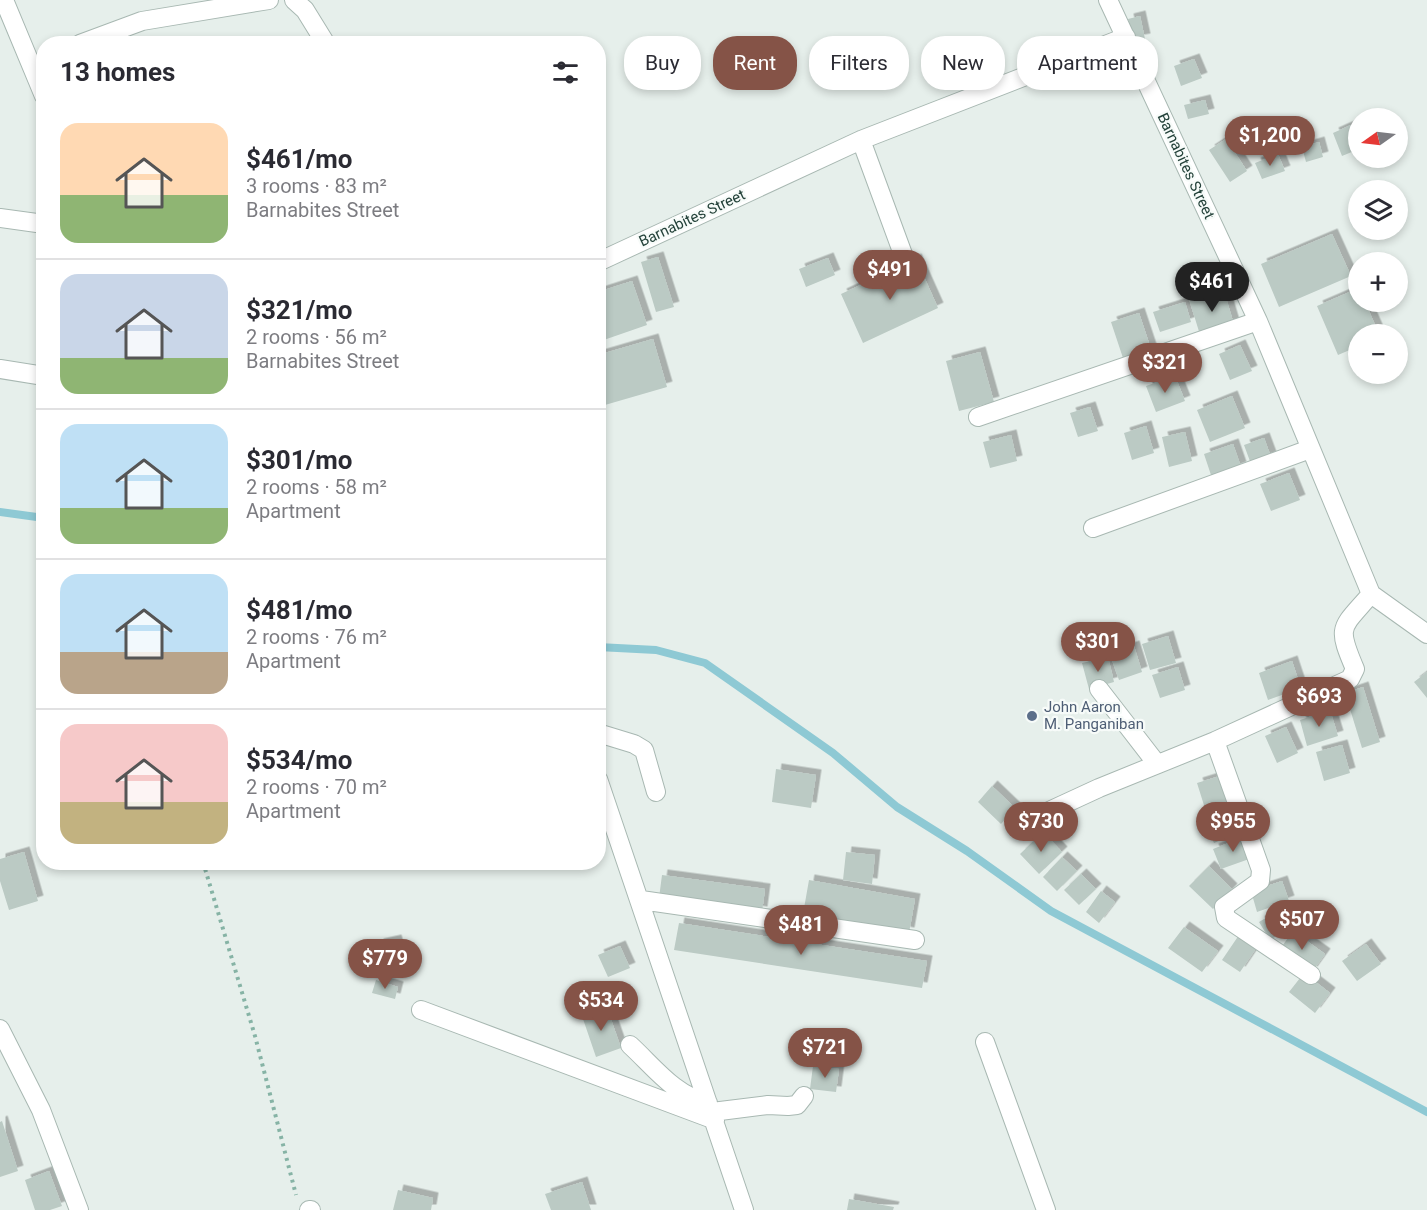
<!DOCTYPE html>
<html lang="en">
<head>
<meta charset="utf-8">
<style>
  body { margin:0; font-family:Roboto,sans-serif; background:#f7f7f7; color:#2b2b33; height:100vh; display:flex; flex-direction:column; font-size:22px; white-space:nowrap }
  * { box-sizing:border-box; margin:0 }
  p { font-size:20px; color:#7c7c81 }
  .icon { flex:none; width:33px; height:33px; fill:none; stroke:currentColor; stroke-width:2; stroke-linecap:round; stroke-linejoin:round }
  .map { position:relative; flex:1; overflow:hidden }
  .sheet { position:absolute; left:36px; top:36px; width:570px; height:834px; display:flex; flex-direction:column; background:#fff; border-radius:24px; box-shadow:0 3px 9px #0003 }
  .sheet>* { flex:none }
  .guide { position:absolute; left:624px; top:36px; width:570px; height:54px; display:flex; gap:12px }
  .needle { width:39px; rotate:256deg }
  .controls { position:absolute; left:1348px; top:108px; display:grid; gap:12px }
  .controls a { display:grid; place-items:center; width:60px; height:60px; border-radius:50%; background:#fff; box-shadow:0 3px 9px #0003; font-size:30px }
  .price { position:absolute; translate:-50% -51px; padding:0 14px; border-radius:21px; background:#855347; color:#fff; font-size:20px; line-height:39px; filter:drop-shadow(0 2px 3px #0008) }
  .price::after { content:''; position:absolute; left:50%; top:36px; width:18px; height:14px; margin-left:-9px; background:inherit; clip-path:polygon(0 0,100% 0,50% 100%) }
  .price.on { background:#222; color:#fff }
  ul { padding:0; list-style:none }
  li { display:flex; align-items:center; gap:18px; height:150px; padding:0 24px }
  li+li { border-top:2px solid #e1e1e2 }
  li span { display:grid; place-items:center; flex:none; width:168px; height:120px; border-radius:18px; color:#555 }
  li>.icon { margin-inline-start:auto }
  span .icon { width:72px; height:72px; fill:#fffc; stroke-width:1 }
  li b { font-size:26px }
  h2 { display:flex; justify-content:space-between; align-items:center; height:72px; padding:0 24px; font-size:26px }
  .tag { padding:0 21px; border-radius:24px; background:#fff; box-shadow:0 3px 9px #0003; font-size:21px; line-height:54px }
  .tag.on { background:#855347; color:#fff }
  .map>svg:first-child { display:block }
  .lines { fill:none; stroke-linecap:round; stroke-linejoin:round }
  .stream { stroke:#8ec9d4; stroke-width:8 }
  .building { fill:#bbcac4; filter:url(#shadow) }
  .minor-casing { stroke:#a8b8b2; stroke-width:20 }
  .path { stroke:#86b3a5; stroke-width:4; stroke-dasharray:3 4.5; stroke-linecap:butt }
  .minor { stroke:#fff; stroke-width:18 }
  .service-dot { fill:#5c6f8a; stroke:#f7fbf9; stroke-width:2 }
  .labels { text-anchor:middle; stroke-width:4.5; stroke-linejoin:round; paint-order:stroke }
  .street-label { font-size:15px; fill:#24423a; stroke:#f7fbf9 }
  .service-label { font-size:15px; fill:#4e5e75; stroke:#f7fbf9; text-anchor:start }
</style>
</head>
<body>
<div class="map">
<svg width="1427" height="1210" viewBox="0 0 1427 1210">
  <defs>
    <filter id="shadow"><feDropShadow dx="5.5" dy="-5.5" stdDeviation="0" flood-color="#0004"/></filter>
  </defs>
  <rect width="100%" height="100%" fill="#e6efeb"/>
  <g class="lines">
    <!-- stream -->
    <path class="stream" d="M0,512L44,518
      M598,647L656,650L705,663L833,753L897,807L967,851L1051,911L1427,1112"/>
  </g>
  <!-- building -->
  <path class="building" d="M1140,16L1145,39L1133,41L1128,19Z
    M1194,59L1202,78L1181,86L1174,66Z
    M1205,100L1209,114L1188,119L1184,105Z
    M1351,125L1359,149L1342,156L1333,133Z
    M1226,139L1247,171L1230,182L1209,150Z
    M1319,142L1323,157L1306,162L1302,147Z
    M1278,154L1285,171L1262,179L1255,163Z
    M1332,234L1351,276L1279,307L1261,264Z
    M658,257L674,307L656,312L641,262Z
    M828,258L835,275L806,287L799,269Z
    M916,259L938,308L863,343L841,294Z
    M632,281L647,325L598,342V292Z
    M1223,288L1235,328L1201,338L1189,299Z
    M1359,288V302H1365L1379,334H1359V346L1338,355L1317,306Z
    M1185,302L1191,322L1160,332L1153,312Z
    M1139,313L1151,349L1123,358L1111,322Z
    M653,339L667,387L598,407V355Z
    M1240,345L1252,371L1230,380L1219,354Z
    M980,352L994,402L959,411L946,361Z
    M1175,376L1185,401L1156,412L1146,386Z
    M1232,396L1245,428L1210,442L1197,410Z
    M1090,407L1098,431L1078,437L1070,413Z
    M1146,426L1154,453L1132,460L1124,433Z
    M1185,432L1192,461L1169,467L1162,437Z
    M1011,435L1017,461L990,468L983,442Z
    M1264,438L1271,457L1251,464L1244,445Z
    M1233,444L1241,467L1212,478L1204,454Z
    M1289,473L1300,500L1271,511L1260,484Z
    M1168,636L1176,663L1150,670L1142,644Z
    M1134,646L1142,672L1119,680L1110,654Z
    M1108,657L1114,682L1089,689L1082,663Z
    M1292,661L1301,688L1268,700L1259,673Z
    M1178,667L1185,690L1160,698L1152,675Z
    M1427,672V698L1414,682Z
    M1363,687L1380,742L1362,748L1345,693Z
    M1330,710L1338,736L1307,746L1300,720Z
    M1286,727L1298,753L1277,763L1265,736Z
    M1342,745L1350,773L1324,781L1316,752Z
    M776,769L816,775L811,808L772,802Z
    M1223,775L1234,810L1208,818L1197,783Z
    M992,786L1015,808L1001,824L978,802Z
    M1239,814L1246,829L1214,843L1207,828Z
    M1043,832L1062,852L1039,874L1020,854Z
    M1244,837L1252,858L1221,869L1213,849Z
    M24,852L38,901L9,910L0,881V859Z
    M846,852L875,855L872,884L843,880Z
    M1062,857L1077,871L1057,891L1043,877Z
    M1209,866L1232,889L1213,909L1189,886Z
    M1081,874L1096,889L1079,905L1064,890Z
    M662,875L765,889L762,912L659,898Z
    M809,880L915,899L909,933L803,914Z
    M1282,881L1289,901L1257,912L1251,891Z
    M1101,891L1115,902L1099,923L1086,912Z
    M1286,906L1297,923L1270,940L1259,922Z
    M679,923L927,961L922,988L674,950Z
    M1184,927L1218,951L1202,972L1168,948Z
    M1293,931L1325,954L1312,972L1280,949Z
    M1239,935L1257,947L1240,972L1222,960Z
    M396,940L402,963L383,967L378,944Z
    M1366,944L1381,964L1357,981L1342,961Z
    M620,946L630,968L608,977L598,955Z
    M1304,973L1330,993L1315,1013L1289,992Z
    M376,980L398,987L395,999L372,993Z
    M607,1008L621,1048L596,1057L582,1016Z
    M813,1066L839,1069L836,1092L810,1089Z
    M2,1121L18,1171L0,1177V1122Z
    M49,1171L62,1206L50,1210H35L25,1180Z
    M582,1182L591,1210H551L545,1194Z
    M398,1190L433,1198L431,1210H393Z
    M849,1199L894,1207L893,1210H847Z"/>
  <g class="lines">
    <defs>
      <path id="minor" d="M4,0L44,96
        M294,0L305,10L326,44
        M1108,0L1258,321L1371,594L1427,634
        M80,44L142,21L269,0
        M861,140L904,257
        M0,218L44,224
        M598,262L861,140L1126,37
        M0,369L44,376
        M978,417L1258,321
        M1093,528L1310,449
        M1099,689L1157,764
        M598,733L634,744L644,750L656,792
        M1215,741L1261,870L1260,881L1224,907L1226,918L1311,975
        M598,779L744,1210
        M1034,818L1099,788L1215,741L1350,679L1355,669C1336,625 1341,629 1371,594
        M641,900L915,940
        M421,1010L715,1120
        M0,1029L41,1110L79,1210
        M985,1042L1046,1210
        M630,1045C654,1067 675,1096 708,1103
        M712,1112L768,1105L788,1106L797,1105L804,1096
        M309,1210H311"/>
    </defs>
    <!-- minor casing -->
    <use href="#minor" class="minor-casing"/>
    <!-- path -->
    <path class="path" d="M203,862L255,1036L296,1195"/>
    <!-- minor -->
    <use href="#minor" class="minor"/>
  </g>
  <!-- markers -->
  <circle class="service-dot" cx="1032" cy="716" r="6"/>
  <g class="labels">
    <!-- street labels -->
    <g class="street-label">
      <text transform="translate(1186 166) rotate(65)" y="5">Barnabites Street</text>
      <text transform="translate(692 218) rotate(-25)" y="5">Barnabites Street</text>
    </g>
    <!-- service labels -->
    <g class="service-label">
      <text x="1044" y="712">John Aaron<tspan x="1044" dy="17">M. Panganiban</tspan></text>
    </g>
  </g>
</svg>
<div class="controls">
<a><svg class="needle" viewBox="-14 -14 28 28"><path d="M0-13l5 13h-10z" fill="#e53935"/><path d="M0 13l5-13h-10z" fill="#7c7c81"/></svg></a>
<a><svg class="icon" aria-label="layers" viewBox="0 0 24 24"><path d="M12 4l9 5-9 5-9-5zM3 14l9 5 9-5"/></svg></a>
<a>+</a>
<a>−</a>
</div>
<b class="price" style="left:1270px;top:167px">$1,200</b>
<b class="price" style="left:890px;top:301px">$491</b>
<b class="price on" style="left:1212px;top:313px">$461</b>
<b class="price" style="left:1165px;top:394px">$321</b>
<b class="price" style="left:1098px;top:673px">$301</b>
<b class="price" style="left:1319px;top:728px">$693</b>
<b class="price" style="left:1041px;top:853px">$730</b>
<b class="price" style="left:1233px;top:853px">$955</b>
<b class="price" style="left:1302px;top:951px">$507</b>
<b class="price" style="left:801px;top:956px">$481</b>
<b class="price" style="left:385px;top:990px">$779</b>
<b class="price" style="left:601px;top:1032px">$534</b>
<b class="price" style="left:825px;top:1079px">$721</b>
<div class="guide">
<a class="tag">Buy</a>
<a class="tag on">Rent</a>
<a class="tag">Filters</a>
<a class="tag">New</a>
<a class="tag">Apartment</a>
</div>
<section class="sheet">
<h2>13 homes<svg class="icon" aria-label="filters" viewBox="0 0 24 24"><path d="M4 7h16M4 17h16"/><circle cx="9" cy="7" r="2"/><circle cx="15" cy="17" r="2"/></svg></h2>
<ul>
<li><span style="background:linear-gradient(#ffd9b3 60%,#8fb573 0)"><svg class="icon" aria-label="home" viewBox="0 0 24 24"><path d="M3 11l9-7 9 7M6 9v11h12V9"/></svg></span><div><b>$461/mo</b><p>3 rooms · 83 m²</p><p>Barnabites Street</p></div></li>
<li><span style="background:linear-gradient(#c9d6e8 70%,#8fb573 0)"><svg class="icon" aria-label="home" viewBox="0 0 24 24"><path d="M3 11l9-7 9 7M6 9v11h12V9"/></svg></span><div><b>$321/mo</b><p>2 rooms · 56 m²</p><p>Barnabites Street</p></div></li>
<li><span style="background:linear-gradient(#bfe0f5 70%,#8fb573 0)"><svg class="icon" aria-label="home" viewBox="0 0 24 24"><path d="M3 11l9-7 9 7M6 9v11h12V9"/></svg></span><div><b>$301/mo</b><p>2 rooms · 58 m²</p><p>Apartment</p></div></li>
<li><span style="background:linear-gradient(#bfe0f5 65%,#b9a48a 0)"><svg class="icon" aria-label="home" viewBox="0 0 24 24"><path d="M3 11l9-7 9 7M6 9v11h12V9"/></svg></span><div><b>$481/mo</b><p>2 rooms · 76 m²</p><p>Apartment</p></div></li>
<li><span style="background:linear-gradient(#f6c9c9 65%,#c2b280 0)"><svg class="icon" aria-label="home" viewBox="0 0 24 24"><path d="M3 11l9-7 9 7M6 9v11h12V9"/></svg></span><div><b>$534/mo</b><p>2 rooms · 70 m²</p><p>Apartment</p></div></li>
</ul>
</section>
</div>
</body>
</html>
